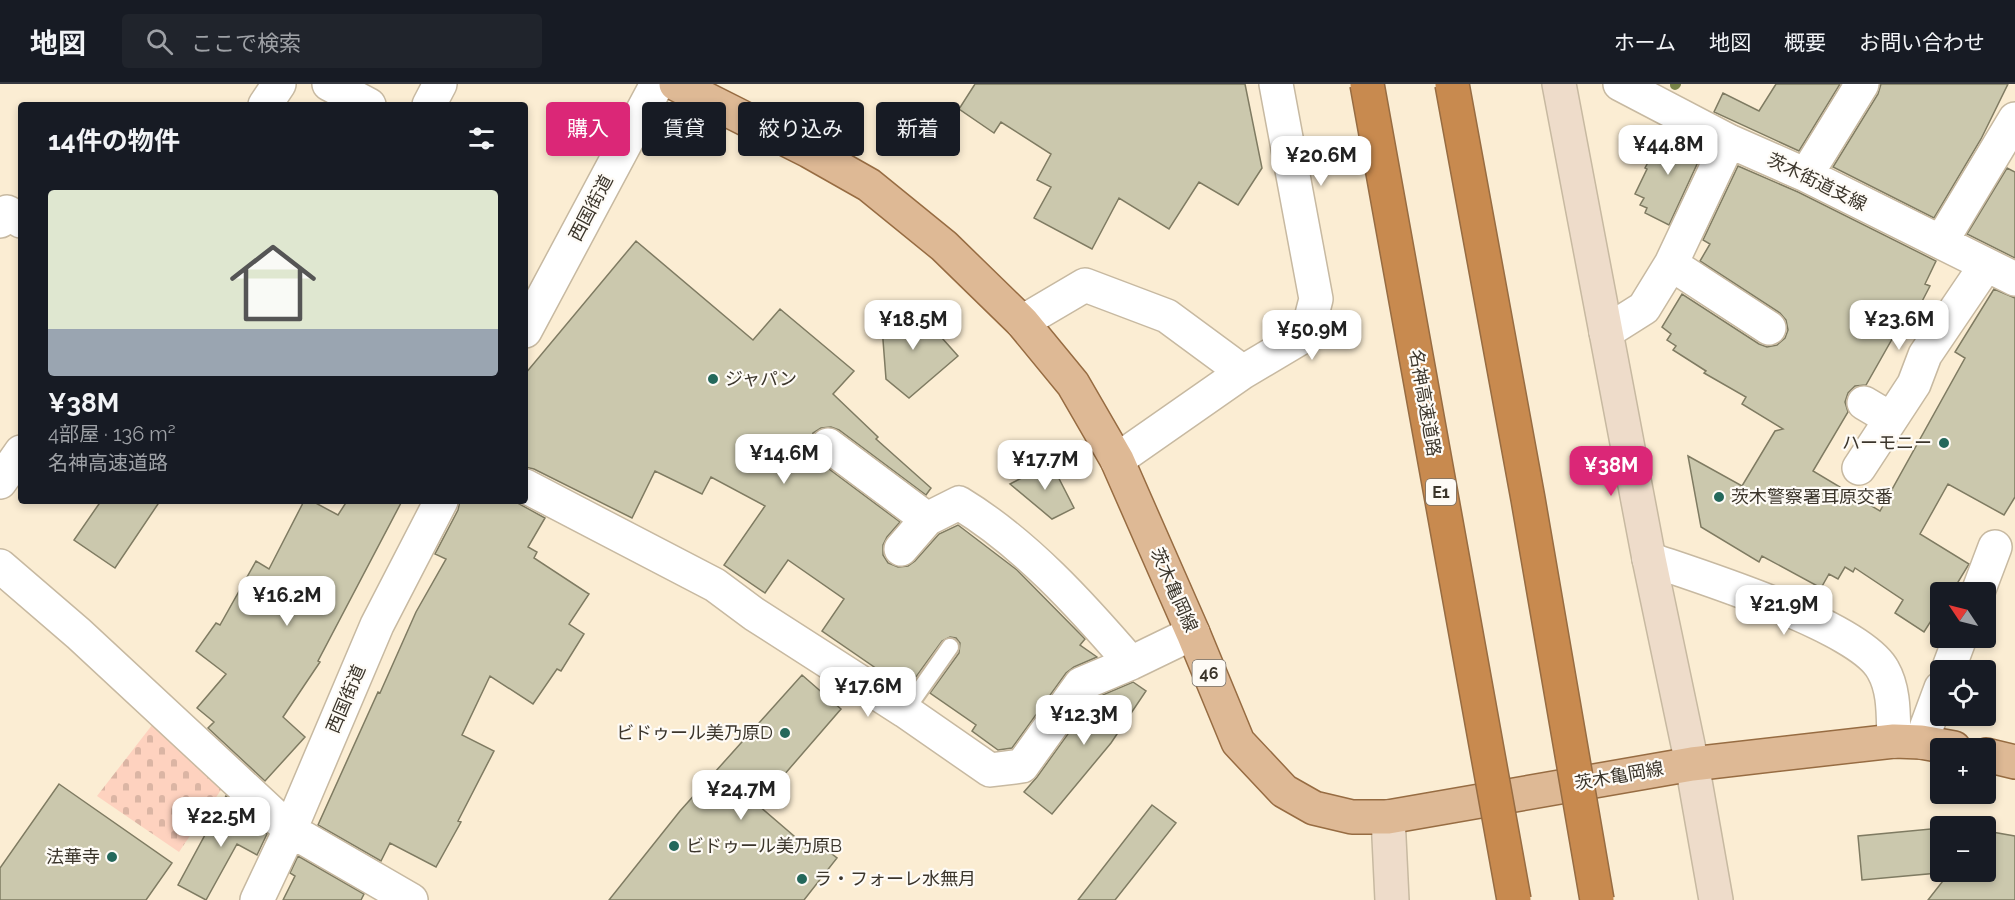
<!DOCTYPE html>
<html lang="ja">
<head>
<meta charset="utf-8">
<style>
  body { margin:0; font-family:Raleway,"Noto Sans JP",sans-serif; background:#20242c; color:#f1f3f6; height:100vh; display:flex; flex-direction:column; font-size:22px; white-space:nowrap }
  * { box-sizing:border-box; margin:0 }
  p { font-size:20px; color:#9ea1a6 }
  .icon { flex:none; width:33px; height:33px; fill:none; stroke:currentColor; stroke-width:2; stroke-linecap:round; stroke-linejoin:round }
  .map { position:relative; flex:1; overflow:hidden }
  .sheet { position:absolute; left:18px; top:18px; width:510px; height:402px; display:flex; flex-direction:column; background:#171b24; border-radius:6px; box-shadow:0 3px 9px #0003 }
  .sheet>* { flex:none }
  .hud { position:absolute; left:546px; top:18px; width:570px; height:54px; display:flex; gap:12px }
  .needle { width:39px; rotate:305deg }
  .tools { position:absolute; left:1930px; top:498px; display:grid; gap:12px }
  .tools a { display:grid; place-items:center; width:66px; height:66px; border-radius:6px; background:#171b24; box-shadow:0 3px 9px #0003; font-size:30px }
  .price { position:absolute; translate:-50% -51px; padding:0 14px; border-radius:12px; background:#fff; color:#222; font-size:20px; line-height:39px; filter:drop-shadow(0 2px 3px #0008) }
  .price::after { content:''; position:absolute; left:50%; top:36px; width:18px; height:14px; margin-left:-9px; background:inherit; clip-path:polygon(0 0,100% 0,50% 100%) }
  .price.active { background:#db2777; color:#fff }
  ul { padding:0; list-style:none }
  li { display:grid; align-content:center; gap:12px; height:318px; padding:0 30px }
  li+li { border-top:2px solid #363941 }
  li span { display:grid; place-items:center; height:186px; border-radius:6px; color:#555 }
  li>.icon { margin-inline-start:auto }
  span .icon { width:108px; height:108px; fill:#fffc; stroke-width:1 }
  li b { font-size:26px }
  h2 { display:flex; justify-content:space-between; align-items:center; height:72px; padding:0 30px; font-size:26px }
  .tag { padding:0 21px; border-radius:6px; background:#171b24; box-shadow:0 3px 9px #0003; font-size:21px; line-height:54px }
  .tag.active { background:#db2777; color:#fff }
  header { display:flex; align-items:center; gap:36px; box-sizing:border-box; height:84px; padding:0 30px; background:#171b24; border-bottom:2px solid #363941 }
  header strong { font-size:28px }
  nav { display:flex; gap:33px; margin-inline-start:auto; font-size:21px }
  .search { width:420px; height:54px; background:#20242c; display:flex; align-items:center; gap:15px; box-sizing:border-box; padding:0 21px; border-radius:6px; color:#9ea1a6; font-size:22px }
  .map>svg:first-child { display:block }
  .cemetery { fill:url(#cemetery-stones) }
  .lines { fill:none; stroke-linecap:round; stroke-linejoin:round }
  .stream { stroke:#7b864a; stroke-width:10 }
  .building { fill:#cbc8ad; stroke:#7f7b62; stroke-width:1.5 }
  .lane-casing { stroke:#c7b9a1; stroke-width:20 }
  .street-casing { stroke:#c7b9a1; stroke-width:36 }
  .secondary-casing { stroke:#c7b9a1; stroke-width:36 }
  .primary-casing { stroke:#976c42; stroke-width:36 }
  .lane { stroke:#fff; stroke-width:16 }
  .street { stroke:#fff; stroke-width:33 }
  .secondary { stroke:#eedcca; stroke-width:33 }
  .primary { stroke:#deb995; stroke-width:33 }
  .highway-bridge-casing { stroke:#976c42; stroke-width:36; stroke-linecap:butt }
  .highway-bridge { stroke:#c88a4f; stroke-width:33 }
  .poi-dot { fill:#24685b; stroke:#fefbf6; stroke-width:2 }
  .labels { text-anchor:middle; stroke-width:4.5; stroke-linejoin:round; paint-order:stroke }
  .shield { fill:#fefbf6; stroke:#767068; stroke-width:1.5 }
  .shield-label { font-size:16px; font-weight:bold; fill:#3b352b }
  .street-label { font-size:18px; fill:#3b352b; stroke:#fefbf6 }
  .poi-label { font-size:18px; fill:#3b352b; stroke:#fefbf6; text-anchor:start }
</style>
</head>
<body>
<header>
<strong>地図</strong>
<div class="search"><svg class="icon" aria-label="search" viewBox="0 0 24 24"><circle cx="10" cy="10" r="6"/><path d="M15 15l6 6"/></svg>ここで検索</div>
<nav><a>ホーム</a><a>地図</a><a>概要</a><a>お問い合わせ</a></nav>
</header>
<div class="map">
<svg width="2015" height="816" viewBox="0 0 2015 816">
  <defs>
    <pattern id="cemetery-stones" width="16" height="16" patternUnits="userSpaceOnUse" patternTransform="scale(1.5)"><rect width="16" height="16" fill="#fed2bf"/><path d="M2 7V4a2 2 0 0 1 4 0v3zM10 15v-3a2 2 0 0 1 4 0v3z" fill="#dbb5a4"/></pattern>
  </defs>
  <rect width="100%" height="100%" fill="#fbedd3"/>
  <!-- cemetery -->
  <path class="cemetery" d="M156,636L225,700L179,768L97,712Z"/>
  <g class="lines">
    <!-- stream -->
    <path class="stream" d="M1675,1L1676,0"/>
  </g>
  <!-- building -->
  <path class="building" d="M975,0H1245L1262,84L1238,121L1199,98L1169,145L1119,114L1092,165L1034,134L1051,103L1037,96L1051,70L1001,38L994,49L959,25Z
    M1776,0H1840L1799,67L1714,28L1723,9L1759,27Z
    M1881,0H2008L1981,55L1934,134L1833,83L1878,10Z
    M1666,45L1704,65L1669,141L1645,129L1647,124L1640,121L1644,114L1635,110L1647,85L1645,84Z
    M1738,82L1798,108L1936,177L1925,200L1930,202L1903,254L1895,250L1866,301L1855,302L1848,309L1845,318L1848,328L1813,387L1880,427L1965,274L1955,268L1994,205L2015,214V413L2004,431L1948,400L1920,450L1969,480L1952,508H1941V521L1924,548L1895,529L1903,516L1855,484L1853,488L1845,483L1838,495L1829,490L1821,504L1762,472L1759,478L1701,443L1688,372L1742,402L1775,347L1783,345L1742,320L1746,313L1704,289L1706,287L1673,266L1676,262L1667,256L1671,250L1662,243L1682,210L1759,260L1767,263L1777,261L1785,254L1788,246L1786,236L1780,229L1700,177L1710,160L1703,156Z
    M2007,84L2015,88V174L1967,150Z
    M636,157L753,256L780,225L854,287L833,310L878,353L876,355L931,404L926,411L839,346L831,343L821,344L813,349L810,358L811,368L817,376L900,438L887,453L883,461V471L888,479L898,483L908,482L915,477L939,450L958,441L1017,486L1085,555L1080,561L1097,573L1074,583L1066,589L1012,664L998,666L972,647L976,641L930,609L959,569L960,559L956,554L950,553L942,557L913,597L902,589L896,598L822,547L844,515L788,476L765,509L724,481L765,422L711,393L702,410L655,387L632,434L534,385L525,383V290Z
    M909,217L958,272L909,314L886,295L882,243Z
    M1051,379L1074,424L1052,435L1010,400Z
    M101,417H160L115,484L74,456Z
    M304,417H312L338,431L347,417H402L318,577L320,578L283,633L305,653L265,697L208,644L214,638L197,624L226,590L196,567L216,539L220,541L256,477L269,485Z
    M460,417H514L545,434L528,463L537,468L534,474L589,510L569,540L584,550L561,587L557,585L533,620L490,592L462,651L494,667L458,737L461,738L436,783L390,759L381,777L318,741L378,608L380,609L416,528L446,475L435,470L458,426Z
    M802,591L841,625L758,721L808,764L814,756L837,774L804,816H609L680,727Z
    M1133,598L1146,607L1111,659L1052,730L1024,708L1037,693L1093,615Z
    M59,700L172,779L146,816H0V784Z
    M226,712L267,750L257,771L237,760L206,816L178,801Z
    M1152,721L1176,739L1115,816H1078Z
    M1941,744V788H1986V747L2015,752V816H1928L1950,788L1862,796L1858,752Z
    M298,772L364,810L361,816H283L295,792L290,789Z"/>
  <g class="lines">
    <defs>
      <path id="lane" d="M905,627L950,563"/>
      <path id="street" d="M329,0L369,21
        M1620,0L1729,57L1806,91L2015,195
        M265,21L279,0
        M429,21L440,0
        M1806,91L1862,0
        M0,137L7,128L21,137
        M1941,158L2015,35
        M1671,180L1769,244
        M1022,238L1085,201L1167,232L1243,288
        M525,247L657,0
        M1606,248L1644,224L1671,180L1729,57
        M1864,319L1891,335
        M828,361L927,435
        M1117,376L1243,288L1307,250L1316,215L1276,0
        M1859,384L1914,300L1925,271L1986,181
        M0,398L21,368
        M525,402L715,501L754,530L905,627L990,686L1022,682L1081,600L1131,579L1193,549
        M901,465L927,435L959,419C1025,459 1081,521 1131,579
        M1649,475C1698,492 1860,542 1883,586C1895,607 1893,633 1894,657
        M0,482L79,550L290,746L411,816
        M1978,508L1995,463
        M1948,586L1960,554
        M1921,658L1941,604
        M257,816L290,746L377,541L441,417"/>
      <path id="secondary" d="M1559,0L1649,475L1692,680L1716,816
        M1388,733L1392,816"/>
      <path id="primary" d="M676,0L809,67L869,101L944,162L1022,238L1073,300L1117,376L1193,549L1238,658L1284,707L1314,724L1352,733H1388L1692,680L1894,657L1921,658L1954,664
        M1986,671L2015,678"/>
    </defs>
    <!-- lane casing -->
    <use href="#lane" class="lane-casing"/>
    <!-- street casing -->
    <use href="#street" class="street-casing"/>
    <!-- secondary casing -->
    <use href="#secondary" class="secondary-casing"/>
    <!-- primary casing -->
    <use href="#primary" class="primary-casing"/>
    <!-- lane -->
    <use href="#lane" class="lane"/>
    <!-- street -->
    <use href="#street" class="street"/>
    <!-- secondary -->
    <use href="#secondary" class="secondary"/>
    <!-- primary -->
    <use href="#primary" class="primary"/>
    <defs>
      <path id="highway-bridge" d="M1367,0L1514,816
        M1452,0L1528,415L1597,816"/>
    </defs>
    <!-- highway-bridge casing -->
    <use href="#highway-bridge" class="highway-bridge-casing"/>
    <!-- highway-bridge -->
    <use href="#highway-bridge" class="highway-bridge"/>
  </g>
  <!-- markers -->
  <g class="poi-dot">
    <circle cx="713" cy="295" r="6"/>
    <circle cx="1944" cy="359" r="6"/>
    <circle cx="1719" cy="413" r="6"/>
    <circle cx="785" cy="649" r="6"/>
    <circle cx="674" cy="762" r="6"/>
    <circle cx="112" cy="773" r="6"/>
    <circle cx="802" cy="795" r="6"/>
  </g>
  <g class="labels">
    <!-- shield labels -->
    <g class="shield">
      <rect x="1426" y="395" width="30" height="26" rx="4.5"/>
      <rect x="1192.5" y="576" width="33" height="26" rx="4.5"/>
    </g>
    <g class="shield-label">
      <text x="1441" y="414">E1</text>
      <text x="1209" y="595">46</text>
    </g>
    <!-- street labels -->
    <g class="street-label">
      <text transform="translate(1817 98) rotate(26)" y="6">茨木街道支線</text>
      <text transform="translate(591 124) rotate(-62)" y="6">西国街道</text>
      <text transform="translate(1425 319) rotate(80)" y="6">名神高速道路</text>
      <text transform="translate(1174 506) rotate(66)" y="6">茨木亀岡線</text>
      <text transform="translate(346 615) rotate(-67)" y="6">西国街道</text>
      <text transform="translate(1619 692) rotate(-10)" y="6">茨木亀岡線</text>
    </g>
    <!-- poi labels -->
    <g class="poi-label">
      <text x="725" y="301">ジャパン</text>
      <text x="1932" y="365" text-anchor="end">ハーモニー</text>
      <text x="1731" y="419">茨木警察署耳原交番</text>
      <text x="773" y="655" text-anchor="end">ビドゥール美乃原D</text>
      <text x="686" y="768">ビドゥール美乃原B</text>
      <text x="100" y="779" text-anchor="end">法華寺</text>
      <text x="814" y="801">ラ・フォーレ水無月</text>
    </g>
  </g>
</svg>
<div class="tools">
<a><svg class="needle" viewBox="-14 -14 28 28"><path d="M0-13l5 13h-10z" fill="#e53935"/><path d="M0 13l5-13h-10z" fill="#9ea1a6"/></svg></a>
<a><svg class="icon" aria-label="locate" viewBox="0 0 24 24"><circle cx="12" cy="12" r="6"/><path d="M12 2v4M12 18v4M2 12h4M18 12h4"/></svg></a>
<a>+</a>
<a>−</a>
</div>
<b class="price" style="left:1668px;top:92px">¥44.8M</b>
<b class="price" style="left:1321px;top:103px">¥20.6M</b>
<b class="price" style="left:913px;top:267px">¥18.5M</b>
<b class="price" style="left:1899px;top:267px">¥23.6M</b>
<b class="price" style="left:1312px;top:277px">¥50.9M</b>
<b class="price" style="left:784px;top:401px">¥14.6M</b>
<b class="price" style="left:1045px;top:407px">¥17.7M</b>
<b class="price active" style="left:1611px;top:413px">¥38M</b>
<b class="price" style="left:287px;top:543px">¥16.2M</b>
<b class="price" style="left:1784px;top:552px">¥21.9M</b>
<b class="price" style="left:868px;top:634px">¥17.6M</b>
<b class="price" style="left:1084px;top:662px">¥12.3M</b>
<b class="price" style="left:741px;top:737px">¥24.7M</b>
<b class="price" style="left:221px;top:764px">¥22.5M</b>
<div class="hud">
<a class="tag active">購入</a>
<a class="tag">賃貸</a>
<a class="tag">絞り込み</a>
<a class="tag">新着</a>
</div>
<section class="sheet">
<h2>14件の物件<svg class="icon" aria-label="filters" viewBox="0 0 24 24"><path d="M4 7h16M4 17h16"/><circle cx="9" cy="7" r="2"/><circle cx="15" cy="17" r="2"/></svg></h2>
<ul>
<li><span style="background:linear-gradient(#dfe7d0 75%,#9aa5b1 0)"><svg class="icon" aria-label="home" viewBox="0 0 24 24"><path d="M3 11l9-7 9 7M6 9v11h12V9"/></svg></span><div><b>¥38M</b><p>4部屋 · 136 m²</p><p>名神高速道路</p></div></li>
</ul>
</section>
</div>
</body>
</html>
